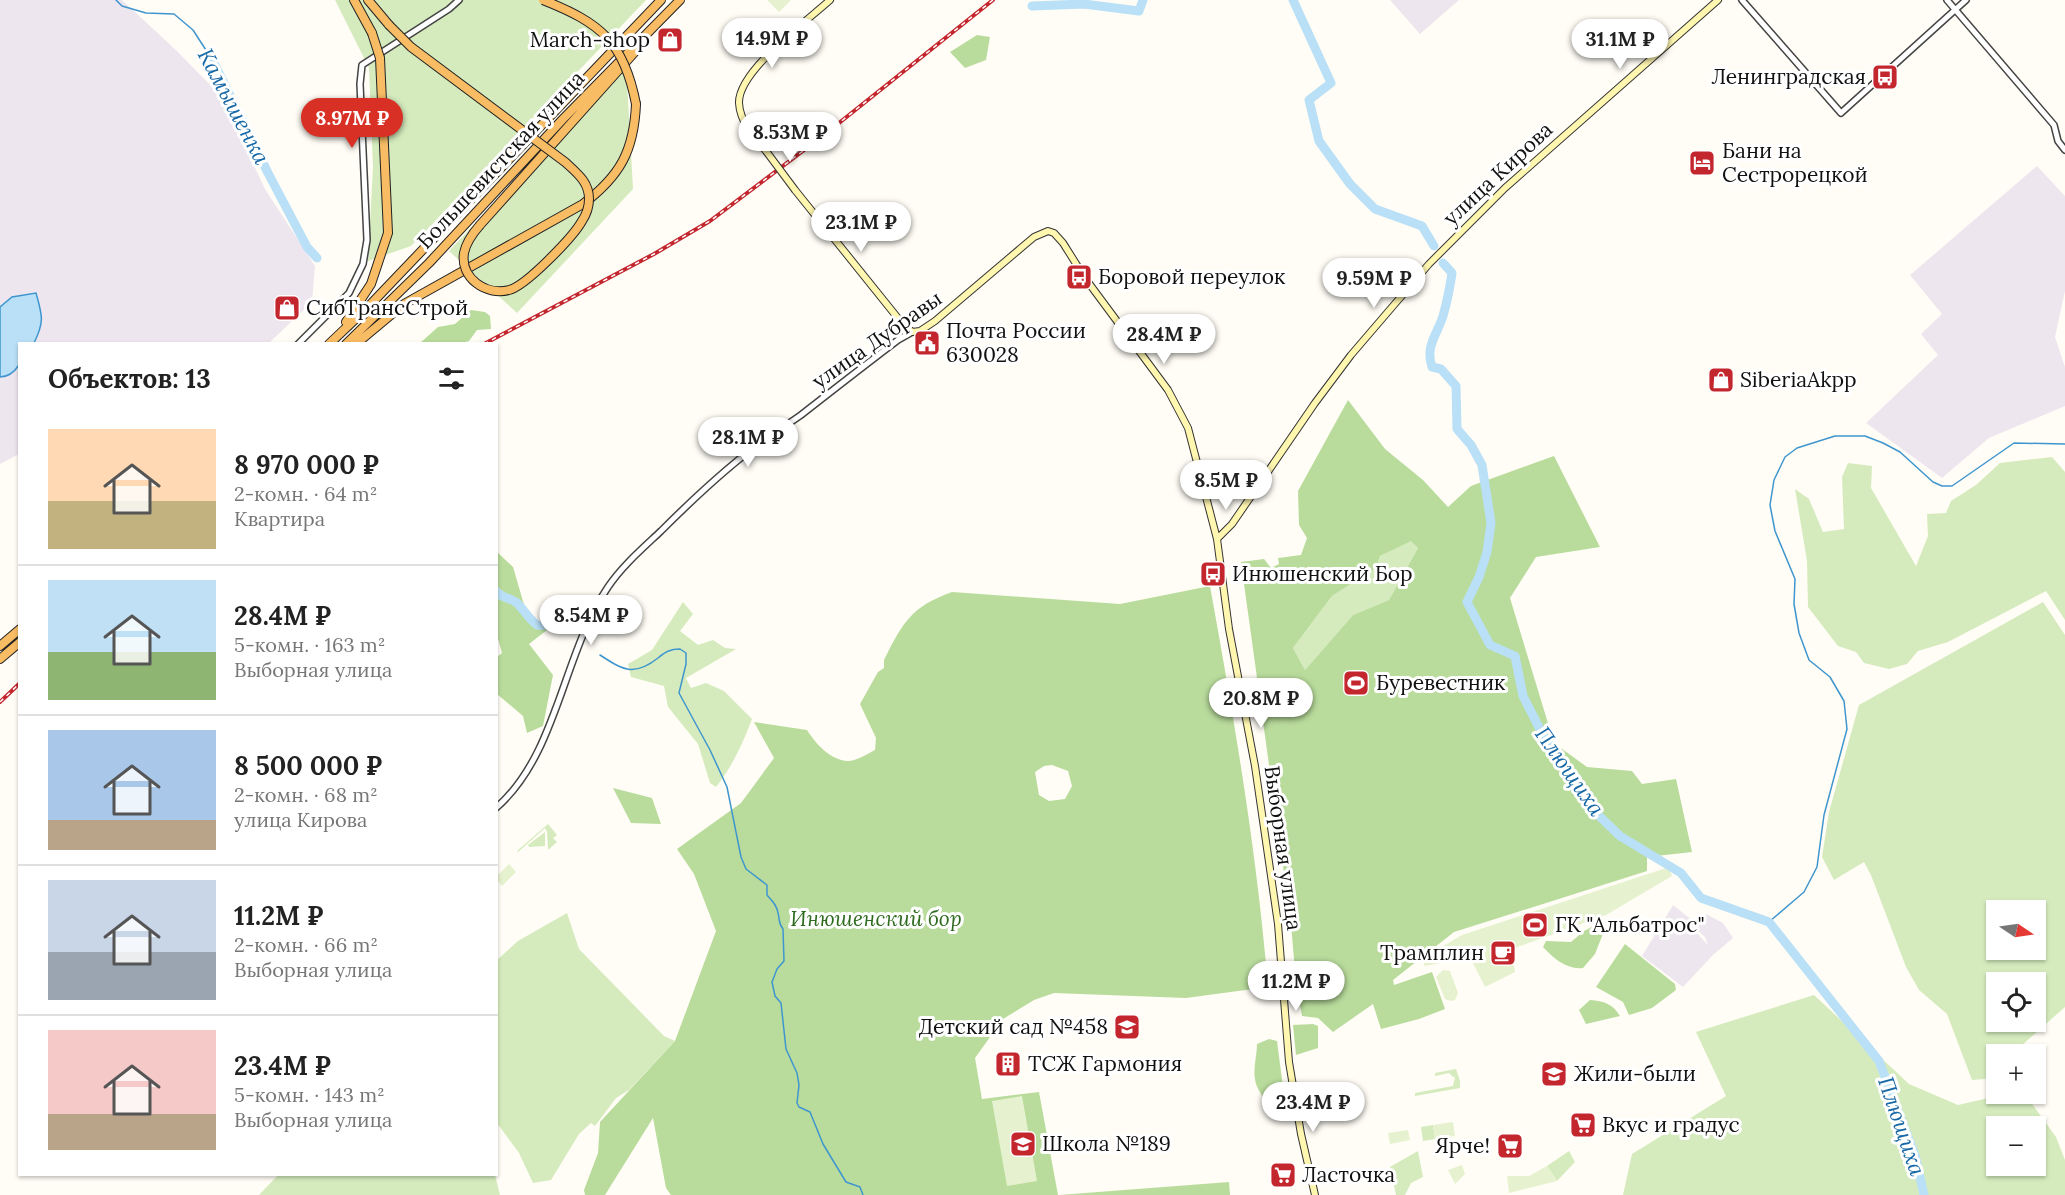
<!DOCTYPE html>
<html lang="ru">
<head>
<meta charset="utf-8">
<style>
  body { margin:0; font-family:Lora,serif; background:#f6f6f6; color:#222; height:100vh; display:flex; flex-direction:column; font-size:22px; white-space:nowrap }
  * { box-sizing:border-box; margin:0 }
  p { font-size:20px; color:#767676 }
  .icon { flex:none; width:33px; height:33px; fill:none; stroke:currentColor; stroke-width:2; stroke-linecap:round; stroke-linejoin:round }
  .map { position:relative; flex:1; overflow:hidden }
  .panel { position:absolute; left:18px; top:342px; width:480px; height:834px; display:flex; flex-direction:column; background:#fff; border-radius:0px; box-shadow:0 2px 4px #0004 }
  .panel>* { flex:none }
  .needle { width:39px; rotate:103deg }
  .buttons { position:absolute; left:1986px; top:900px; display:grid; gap:12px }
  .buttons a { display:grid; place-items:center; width:60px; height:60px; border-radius:0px; background:#fff; box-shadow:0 2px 4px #0004; font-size:30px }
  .price { position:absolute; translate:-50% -51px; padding:0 14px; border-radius:21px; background:#fff; color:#222; font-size:20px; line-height:39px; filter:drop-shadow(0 2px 3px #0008) }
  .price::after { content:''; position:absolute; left:50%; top:36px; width:18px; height:14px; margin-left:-9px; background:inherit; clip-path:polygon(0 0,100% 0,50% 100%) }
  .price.selected { background:#d93025; color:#fff }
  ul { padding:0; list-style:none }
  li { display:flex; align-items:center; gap:18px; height:150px; padding:0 30px }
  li+li { border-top:2px solid #e0e0e0 }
  li span { display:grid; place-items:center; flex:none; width:168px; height:120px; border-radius:0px; color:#555 }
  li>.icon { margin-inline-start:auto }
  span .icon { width:72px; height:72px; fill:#fffc; stroke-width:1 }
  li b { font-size:26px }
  h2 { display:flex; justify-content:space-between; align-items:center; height:72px; padding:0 30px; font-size:26px }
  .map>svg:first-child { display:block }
  .industrial { fill:#eee6ef }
  .green { fill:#d5ebbd; fill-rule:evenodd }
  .forest { fill:#b9dc9c; fill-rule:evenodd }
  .pitch { fill:#e6f2cf }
  .water { fill:#b9e0f7; stroke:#3f96cf; stroke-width:1.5 }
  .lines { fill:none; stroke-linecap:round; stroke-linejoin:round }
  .stream { stroke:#3f96cf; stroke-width:1.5 }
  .river { stroke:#b9e0f7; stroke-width:9 }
  .tertiary-casing { stroke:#444; stroke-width:8 }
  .secondary-casing { stroke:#333; stroke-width:8 }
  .trunk-casing { stroke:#222; stroke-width:10 }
  .tertiary { stroke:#fff; stroke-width:5 }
  .secondary { stroke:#fff6b0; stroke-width:6 }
  .trunk { stroke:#f7bc64; stroke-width:8 }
  .rail-casing { stroke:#c4262e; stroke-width:4 }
  .rail { stroke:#fff; stroke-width:1.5; stroke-dasharray:4.5; stroke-linecap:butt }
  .secondary-bridge-casing { stroke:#333; stroke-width:8; stroke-linecap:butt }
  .trunk-bridge-casing { stroke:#222; stroke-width:10; stroke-linecap:butt }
  .secondary-bridge { stroke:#fff6b0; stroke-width:6 }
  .trunk-bridge { stroke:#f7bc64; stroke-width:8 }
  .labels { text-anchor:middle; stroke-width:6; stroke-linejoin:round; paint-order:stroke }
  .poi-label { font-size:21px; fill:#111; stroke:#fff; text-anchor:start }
  .street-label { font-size:21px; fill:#111; stroke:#fff }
  .park-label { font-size:21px; font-style:italic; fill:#2f6b1f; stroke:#fff }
  .water-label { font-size:22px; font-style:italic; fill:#1768a6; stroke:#fff }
</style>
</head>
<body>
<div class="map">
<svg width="2065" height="1195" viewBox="0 0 2065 1195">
  <rect width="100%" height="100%" fill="#fffdf5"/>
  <!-- industrial -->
  <path class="industrial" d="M0,0H122L177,51L221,96L265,189L315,266L312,302L269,343L20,344L19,454L0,464Z
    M1390,0H1459L1420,34Z
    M2037,166L2065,196V291L2055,337L2065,367V406L1989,438L1942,478L1866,423L1938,355L1921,334L1942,314L1910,275Z
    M1673,905L1697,924L1693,929L1708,945L1705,937L1695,928L1706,914L1723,923L1733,938L1713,955L1683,987L1642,956Z"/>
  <!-- green -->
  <path class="green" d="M335,0H646L423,234L421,233L417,237L419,238L411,246L368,261L373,167L369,68Z
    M626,64L633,189L517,313L449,251Z
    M2052,457L2065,472V620L2046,591L1948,642L1918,651L1907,664L1889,669L1864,663L1856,652L1838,646L1808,607L1807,561L1795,489L1809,499L1823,532L1844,529L1842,477L1848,463L1872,466L1871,488L1916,566L1928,536L1927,514L1946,513L1951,501L1976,485L2000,463Z
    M1411,540L1418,548L1389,600L1353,615L1305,670L1293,648L1332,596L1376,568L1380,556Z
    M683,602L693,614L680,631L698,645L713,640L725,648L736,649L686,678L691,688L706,683L724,691L752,719C743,743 732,767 716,787L710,783L698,744L668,707L664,686L631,677L628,664L652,650Z
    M2043,602L2065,635V1007L2012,1054H1996V1069L1985,1079L1972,1080L1947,1014L1919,990L1906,967L1871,875L1864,862L1834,880L1822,857L1829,812L1859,705ZM1996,910H2036V950H1996ZM1996,982H2036V1022H1996Z
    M548,824L557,835L553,838L557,842L548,850L547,832L545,828L518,852L517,851Z
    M545,832V846L529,847L528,845Z
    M567,913L579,949L664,1036L675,1041L629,1090L616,1098L595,1126L591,1123L579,1134L551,1180L533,1183L519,1153L497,1123L496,961L518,941Z
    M1814,995L1909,1084L1958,1105L2006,1094H2025L2056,1137L2065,1160V1195H1623L1632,1154L1726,1096L1696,1032ZM1996,1126H2036V1166H1996Z
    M1456,1069L1460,1081V1088L1415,1096V1093L1453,1086L1455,1077H1453L1449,1073L1435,1076V1073Z
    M1433,1125L1435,1139L1423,1141L1421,1127Z
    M1418,1151L1423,1177L1411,1183L1405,1195H1396L1390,1167Z
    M1569,1151L1575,1162L1557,1181L1547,1166Z
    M279,1174L495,1175L500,1195H259Z"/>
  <!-- forest -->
  <path class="forest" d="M977,35L990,37L986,60L965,68L950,52Z
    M471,310L485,312L490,316L491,329L477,330L469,341L457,344L420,343L438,327L455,324Z
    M1348,400L1385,449L1423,480L1448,507L1471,486L1554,456L1600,547L1536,557L1510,598L1554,743L1587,767L1632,771L1642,784L1676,779L1692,852L1647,857V871L1454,932L1393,980L1394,985L1432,972L1445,1009L1419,1019L1381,1029L1373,1004L1333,1032L1318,1018L1302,1016L1296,983L1291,924L1241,562L1264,559L1271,568L1279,564L1278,558L1301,555L1307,538L1299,525L1298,491ZM1411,541L1418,548L1389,600L1353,615L1305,670L1293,648L1332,596L1376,568L1380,556Z
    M496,551L513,567L525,608L547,630L529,644L553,675L543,726L527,733L523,716L497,694V657L502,653L497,635Z
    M1210,586C1234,719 1257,852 1268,987L1186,998L1054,993L1034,1000L1003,1019L975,1058L982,1099L1039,1092L1058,1195H671L666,1188L653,1118L605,1195H585L584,1190L598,1153L600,1122L675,1041L716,931L694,874L677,849L741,803L774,758L754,722L807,730C816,744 830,760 848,761C857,761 867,754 875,750L876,738L860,704L878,672L884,668V660C903,622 911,607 952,592L1120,604ZM1052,765L1068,771L1072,786L1065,799L1049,801L1039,795L1035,772L1044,766Z
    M613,788L652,798L661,824L631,823Z
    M1600,923L1606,926L1595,954L1583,968C1567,970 1553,958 1543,947L1546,941L1571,942L1584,931Z
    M1625,944L1675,984L1676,990L1652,1008L1629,1015L1623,1002L1596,987Z
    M1590,1000C1604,1001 1613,1004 1620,1016L1586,1024L1579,1010Z
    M1313,1024L1318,1026V1048L1296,1055L1293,1025Z
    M1269,1039L1277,1041L1284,1095L1279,1103L1268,1106C1264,1097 1256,1089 1255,1079C1253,1068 1257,1055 1257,1044Z
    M1229,1182L1230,1195H1059Z"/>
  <!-- pitch -->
  <path class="pitch" d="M767,0H791L779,12Z
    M1279,689L1287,693C1292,703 1292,707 1287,717L1279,714L1272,694Z
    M509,864L516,872L502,886L497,880V876Z
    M1669,867L1672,876L1606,915L1512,949L1515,972L1485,987L1470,957L1425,966L1421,959L1462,935Z
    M1443,970L1450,971L1458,993L1455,1000L1451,1001L1445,999L1436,977Z
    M1022,1096L1037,1181L1007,1186L992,1101Z
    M1453,1122L1455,1136L1435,1139L1433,1125Z
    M1408,1130L1410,1140L1390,1144L1388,1133Z
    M1462,1165L1465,1174L1455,1184L1448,1170Z
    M1547,1166L1557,1181L1509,1193L1507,1176H1529Z"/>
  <!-- water -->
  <path class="water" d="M36,293C42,315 45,321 34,343L20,344L19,365C15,371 8,377 0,377V307L12,297Z"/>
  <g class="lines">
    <!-- stream -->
    <path class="stream" d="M116,0L122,6L146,13L174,14L193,30L213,61
      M600,655C623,670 634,677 658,658C665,652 670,649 680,649L686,653V664L679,693L710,750L727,787L741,857L746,869L767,885V895C772,901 777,905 778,913C780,920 778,923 783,929L784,961L777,969L772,982L775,996L781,1003L786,1049L797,1073L799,1085L797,1103L799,1107L810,1112L823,1144L846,1182L860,1187L863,1195
      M1769,922L1804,892L1817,867L1824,815L1847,729L1844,701L1830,677L1809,660L1799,633L1794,604L1795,579L1775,531L1770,505L1774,480L1785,457L1797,448L1835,436H1865L1883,443L1900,452L1933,482L1942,486H1952L2014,443L2065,444"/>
    <!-- river -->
    <path class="river" d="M1293,0L1331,83L1309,100L1319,141L1350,184L1375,209L1422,226L1434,246
      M1032,6L1084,4L1139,11L1143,0
      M213,61L268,173L307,247L317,258
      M1443,263L1452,273C1450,287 1447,302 1443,316C1437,335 1425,346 1432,367L1441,369L1456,386L1457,429L1471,445L1482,465L1491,523L1487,552L1479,577L1467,602L1490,645L1515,656L1523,696L1547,743L1573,775L1595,812L1620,836L1681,873L1701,898L1769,922L1879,1061L1915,1155L1924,1195
      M496,591C502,599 510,597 517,603C524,610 529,619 537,625C548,628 556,619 567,624"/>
    <defs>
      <path id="tertiary" d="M1742,0L1841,113L1966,0
        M1947,0L2054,125L2058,141L2065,150
        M298,344L349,293L363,264L367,240L360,84L362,65L449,9L459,0
        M496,808C558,754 562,655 608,587C622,566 643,548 661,531C694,498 729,465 767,438C778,430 790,423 801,415C833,390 865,365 898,340L912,332"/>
      <path id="secondary" d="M766,151C754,138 740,122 739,103C738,71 807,21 830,0
        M795,190L901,322L912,332L920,331L935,321L1034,237L1048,231L1054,233L1063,243L1085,278L1168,390L1188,428L1217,539L1229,629L1255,766L1278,924L1289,1062L1301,1134L1315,1195
        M1217,539L1232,524L1315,403L1351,355L1429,264L1505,188L1718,0"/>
      <path id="trunk" d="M354,0L372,33
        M368,0L389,25
        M480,225L641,45
        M346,322L371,284L388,233L380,58
        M329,344L369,306L661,0
        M346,344L429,263L563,119L680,0
        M356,344L404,304L583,204C620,176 634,151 636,104
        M0,646L20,629
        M0,659L20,642"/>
    </defs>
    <!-- tertiary casing -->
    <use href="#tertiary" class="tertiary-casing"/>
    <!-- secondary casing -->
    <use href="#secondary" class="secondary-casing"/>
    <!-- trunk casing -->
    <use href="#trunk" class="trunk-casing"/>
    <!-- tertiary -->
    <use href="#tertiary" class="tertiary"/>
    <!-- secondary -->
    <use href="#secondary" class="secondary"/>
    <!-- trunk -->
    <use href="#trunk" class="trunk"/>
    <defs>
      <path id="rail" d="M484,344L654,254L710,221L824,135L993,0
        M0,702L20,683"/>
    </defs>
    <!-- rail casing -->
    <use href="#rail" class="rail-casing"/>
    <!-- rail -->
    <use href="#rail" class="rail"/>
    <defs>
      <path id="secondary-bridge" d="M766,151L795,190"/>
      <path id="trunk-bridge" d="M543,0C601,23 624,42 636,104
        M389,25L411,47L565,162C577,173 589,182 589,199C589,207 586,215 582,221C573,237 526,286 509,290C486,296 460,278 464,253C466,242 473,233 480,225
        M372,33L380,58"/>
    </defs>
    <!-- secondary-bridge casing -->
    <use href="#secondary-bridge" class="secondary-bridge-casing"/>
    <!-- trunk-bridge casing -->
    <use href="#trunk-bridge" class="trunk-bridge-casing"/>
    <!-- secondary-bridge -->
    <use href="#secondary-bridge" class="secondary-bridge"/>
    <!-- trunk-bridge -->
    <use href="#trunk-bridge" class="trunk-bridge"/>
  </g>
  <!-- icons -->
  <defs>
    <symbol id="shop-square" viewBox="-11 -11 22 22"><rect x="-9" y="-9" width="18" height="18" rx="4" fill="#c4262e" stroke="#fff"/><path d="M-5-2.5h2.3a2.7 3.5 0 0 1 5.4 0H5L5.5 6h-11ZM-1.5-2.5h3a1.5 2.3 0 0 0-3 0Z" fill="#fff"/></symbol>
    <symbol id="bus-square" viewBox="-11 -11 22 22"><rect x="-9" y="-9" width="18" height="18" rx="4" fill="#c4262e" stroke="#fff"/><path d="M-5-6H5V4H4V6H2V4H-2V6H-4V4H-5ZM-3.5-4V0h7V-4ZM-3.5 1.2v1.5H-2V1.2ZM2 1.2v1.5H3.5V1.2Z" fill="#fff"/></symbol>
    <symbol id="hotel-square" viewBox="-11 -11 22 22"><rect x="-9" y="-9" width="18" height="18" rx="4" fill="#c4262e" stroke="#fff"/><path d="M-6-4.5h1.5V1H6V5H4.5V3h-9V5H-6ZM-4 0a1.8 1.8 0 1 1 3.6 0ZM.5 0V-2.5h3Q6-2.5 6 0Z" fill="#fff"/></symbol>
    <symbol id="civic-square" viewBox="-11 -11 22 22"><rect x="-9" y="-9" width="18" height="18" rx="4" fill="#c4262e" stroke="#fff"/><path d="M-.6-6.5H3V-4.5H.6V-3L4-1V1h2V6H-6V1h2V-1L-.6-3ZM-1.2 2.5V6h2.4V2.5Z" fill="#fff"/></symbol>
    <symbol id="stadium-square" viewBox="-11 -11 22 22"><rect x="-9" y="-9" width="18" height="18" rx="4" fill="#c4262e" stroke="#fff"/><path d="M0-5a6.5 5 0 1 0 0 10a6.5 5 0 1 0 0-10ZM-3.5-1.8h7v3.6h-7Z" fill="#fff"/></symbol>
    <symbol id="cafe-square" viewBox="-11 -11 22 22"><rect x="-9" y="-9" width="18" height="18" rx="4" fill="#c4262e" stroke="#fff"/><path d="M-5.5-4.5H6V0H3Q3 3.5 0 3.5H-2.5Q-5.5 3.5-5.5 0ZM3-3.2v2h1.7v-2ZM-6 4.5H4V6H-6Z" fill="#fff"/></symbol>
    <symbol id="school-square" viewBox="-11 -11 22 22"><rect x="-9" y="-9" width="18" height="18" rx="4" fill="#c4262e" stroke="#fff"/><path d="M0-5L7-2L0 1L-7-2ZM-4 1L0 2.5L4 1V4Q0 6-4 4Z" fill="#fff"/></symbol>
    <symbol id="building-square" viewBox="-11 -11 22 22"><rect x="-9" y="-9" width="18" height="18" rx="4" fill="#c4262e" stroke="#fff"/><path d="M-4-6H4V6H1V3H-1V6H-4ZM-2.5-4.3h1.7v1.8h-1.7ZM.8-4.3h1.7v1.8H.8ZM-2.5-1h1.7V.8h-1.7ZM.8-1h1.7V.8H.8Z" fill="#fff"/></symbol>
    <symbol id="supermarket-square" viewBox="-11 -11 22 22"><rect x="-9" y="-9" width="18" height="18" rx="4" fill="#c4262e" stroke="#fff"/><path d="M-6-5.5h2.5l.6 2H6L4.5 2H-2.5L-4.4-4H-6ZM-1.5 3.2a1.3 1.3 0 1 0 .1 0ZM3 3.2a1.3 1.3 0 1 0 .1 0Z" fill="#fff"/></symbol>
  </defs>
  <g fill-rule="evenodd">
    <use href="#shop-square" x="655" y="25" width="30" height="30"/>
    <use href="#bus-square" x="1870" y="62" width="30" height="30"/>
    <use href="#hotel-square" x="1687" y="148" width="30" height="30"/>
    <use href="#bus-square" x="1064" y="262" width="30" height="30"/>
    <use href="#shop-square" x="272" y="293" width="30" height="30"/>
    <use href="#civic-square" x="912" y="328" width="30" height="30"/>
    <use href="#shop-square" x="1706" y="365" width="30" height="30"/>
    <use href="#bus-square" x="1198" y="559" width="30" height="30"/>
    <use href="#stadium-square" x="1341" y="668" width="30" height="30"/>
    <use href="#stadium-square" x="1520" y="910" width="30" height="30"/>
    <use href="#cafe-square" x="1488" y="938" width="30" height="30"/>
    <use href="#school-square" x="1112" y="1012" width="30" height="30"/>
    <use href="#building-square" x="993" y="1049" width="30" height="30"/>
    <use href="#school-square" x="1539" y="1059" width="30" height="30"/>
    <use href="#supermarket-square" x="1568" y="1110" width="30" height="30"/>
    <use href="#school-square" x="1008" y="1129" width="30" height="30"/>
    <use href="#supermarket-square" x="1495" y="1131" width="30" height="30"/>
    <use href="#supermarket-square" x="1268" y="1160" width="30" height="30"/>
  </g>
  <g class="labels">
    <!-- poi labels -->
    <g class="poi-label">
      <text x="650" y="47" text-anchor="end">March-shop</text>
      <text x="1866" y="84" text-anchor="end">Ленинградская</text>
      <text x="1722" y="158">Бани на<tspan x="1722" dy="24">Сестрорецкой</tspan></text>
      <text x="1098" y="284">Боровой переулок</text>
      <text x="306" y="315">СибТрансСтрой</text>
      <text x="946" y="338">Почта России<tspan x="946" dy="24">630028</tspan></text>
      <text x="1740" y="387">SiberiaAkpp</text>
      <text x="1232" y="581">Инюшенский Бор</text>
      <text x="1376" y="690">Буревестник</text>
      <text x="1555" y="932">ГК "Альбатрос"</text>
      <text x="1484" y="960" text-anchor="end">Трамплин</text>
      <text x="1108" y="1034" text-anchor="end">Детский сад №458</text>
      <text x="1028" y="1071">ТСЖ Гармония</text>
      <text x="1574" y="1081">Жили-были</text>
      <text x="1602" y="1132">Вкус и градус</text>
      <text x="1042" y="1151">Школа №189</text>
      <text x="1490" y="1153" text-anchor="end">Ярче!</text>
      <text x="1302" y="1182">Ласточка</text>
    </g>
    <!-- street labels -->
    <g class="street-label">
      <text transform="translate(501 160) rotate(-47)" y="7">Большевистская улица</text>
      <text transform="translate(1498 174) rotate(-43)" y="7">улица Кирова</text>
      <text transform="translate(877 340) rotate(-35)" y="7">улица Дубравы</text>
      <text transform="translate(1283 848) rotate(82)" y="7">Выборная улица</text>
    </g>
    <!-- park labels -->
    <g class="park-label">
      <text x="876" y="926">Инюшенский бор</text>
    </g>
    <!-- water labels -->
    <g class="water-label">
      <text transform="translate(234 106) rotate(62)" y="8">Камышенка</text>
      <text transform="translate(1570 771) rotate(55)" y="8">Плющиха</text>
      <text transform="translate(1902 1126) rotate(71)" y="8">Плющиха</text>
    </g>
  </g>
</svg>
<div class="buttons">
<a><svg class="needle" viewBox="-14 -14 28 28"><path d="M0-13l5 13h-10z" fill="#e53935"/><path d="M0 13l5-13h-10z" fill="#767676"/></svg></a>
<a><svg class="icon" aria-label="locate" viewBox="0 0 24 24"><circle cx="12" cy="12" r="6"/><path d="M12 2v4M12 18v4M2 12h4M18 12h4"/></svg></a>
<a>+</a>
<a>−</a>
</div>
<b class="price" style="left:772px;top:69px">14.9M ₽</b>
<b class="price" style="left:1620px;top:70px">31.1M ₽</b>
<b class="price selected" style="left:352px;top:149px">8.97M ₽</b>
<b class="price" style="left:790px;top:163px">8.53M ₽</b>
<b class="price" style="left:861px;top:253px">23.1M ₽</b>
<b class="price" style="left:1374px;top:309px">9.59M ₽</b>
<b class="price" style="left:1164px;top:365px">28.4M ₽</b>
<b class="price" style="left:748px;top:468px">28.1M ₽</b>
<b class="price" style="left:1226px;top:511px">8.5M ₽</b>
<b class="price" style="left:591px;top:646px">8.54M ₽</b>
<b class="price" style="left:1261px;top:729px">20.8M ₽</b>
<b class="price" style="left:1296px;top:1012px">11.2M ₽</b>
<b class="price" style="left:1313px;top:1133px">23.4M ₽</b>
<section class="panel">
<h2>Объектов: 13<svg class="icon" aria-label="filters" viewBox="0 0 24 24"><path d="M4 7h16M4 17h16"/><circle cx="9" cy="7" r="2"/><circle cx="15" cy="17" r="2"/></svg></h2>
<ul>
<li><span style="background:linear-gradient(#ffd9b3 60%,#c2b280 0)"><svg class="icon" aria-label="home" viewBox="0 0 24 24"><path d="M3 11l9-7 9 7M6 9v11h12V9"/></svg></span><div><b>8 970 000 ₽</b><p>2-комн. · 64 m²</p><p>Квартира</p></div></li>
<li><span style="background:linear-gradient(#bfe0f5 60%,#8fb573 0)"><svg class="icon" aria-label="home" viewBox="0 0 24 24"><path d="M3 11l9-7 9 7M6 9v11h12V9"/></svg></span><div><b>28.4M ₽</b><p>5-комн. · 163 m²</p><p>Выборная улица</p></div></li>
<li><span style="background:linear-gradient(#a9c7e8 75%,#b9a48a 0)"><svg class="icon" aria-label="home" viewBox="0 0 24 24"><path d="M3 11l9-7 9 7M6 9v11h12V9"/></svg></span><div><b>8 500 000 ₽</b><p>2-комн. · 68 m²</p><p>улица Кирова</p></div></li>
<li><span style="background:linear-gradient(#c9d6e8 60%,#9aa5b1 0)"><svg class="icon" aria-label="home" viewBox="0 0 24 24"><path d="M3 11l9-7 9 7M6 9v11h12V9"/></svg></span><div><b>11.2M ₽</b><p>2-комн. · 66 m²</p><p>Выборная улица</p></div></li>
<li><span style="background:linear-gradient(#f6c9c9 70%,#b9a48a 0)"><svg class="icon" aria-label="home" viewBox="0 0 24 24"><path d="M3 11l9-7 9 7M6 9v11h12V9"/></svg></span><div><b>23.4M ₽</b><p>5-комн. · 143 m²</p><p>Выборная улица</p></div></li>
</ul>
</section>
</div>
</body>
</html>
